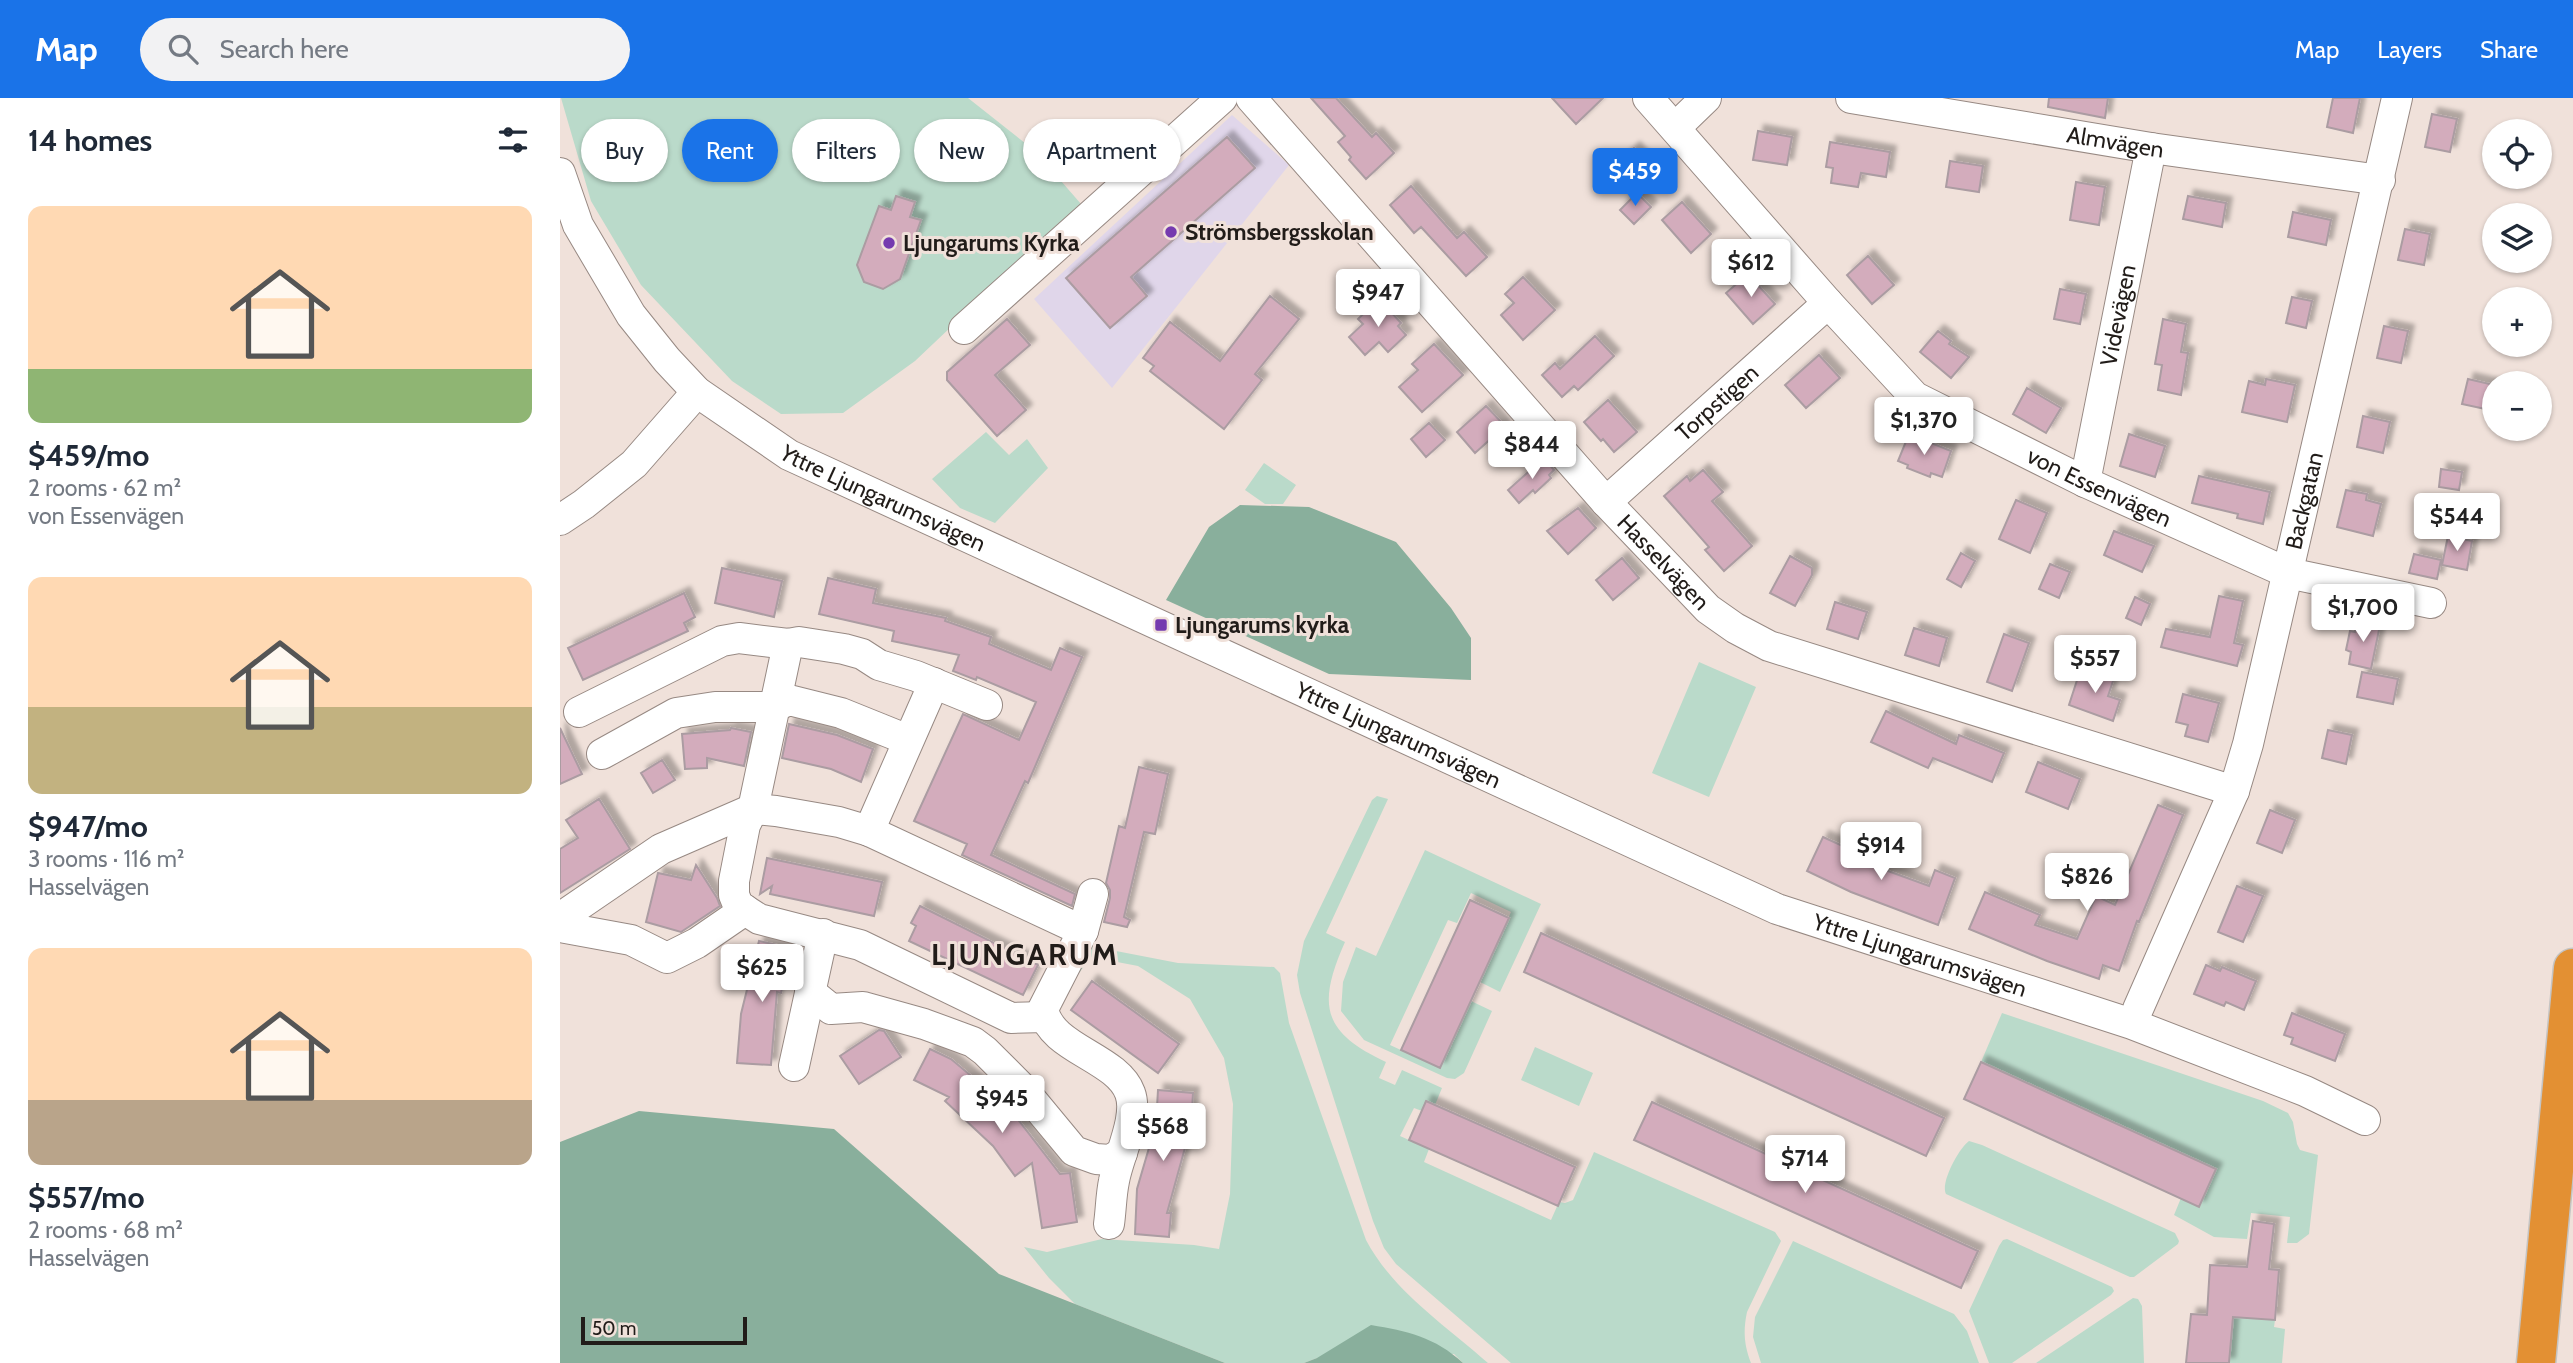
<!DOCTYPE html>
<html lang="en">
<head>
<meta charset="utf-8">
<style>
  body { margin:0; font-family:Cabin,sans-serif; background:#f2f2f3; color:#1f2937; height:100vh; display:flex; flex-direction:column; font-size:26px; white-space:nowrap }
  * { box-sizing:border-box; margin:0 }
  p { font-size:23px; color:#747a83 }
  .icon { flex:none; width:38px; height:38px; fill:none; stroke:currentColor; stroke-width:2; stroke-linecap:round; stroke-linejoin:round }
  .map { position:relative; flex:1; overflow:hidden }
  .drawer { display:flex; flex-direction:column; background:#fff; width:560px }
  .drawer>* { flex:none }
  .banner { position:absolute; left:21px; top:21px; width:665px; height:63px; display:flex; gap:14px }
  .fabs { position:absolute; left:1922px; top:21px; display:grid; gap:14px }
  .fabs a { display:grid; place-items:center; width:70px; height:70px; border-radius:50%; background:#fff; box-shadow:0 2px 5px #0004; font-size:35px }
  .scale { position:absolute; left:21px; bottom:18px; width:166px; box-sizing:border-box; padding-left:7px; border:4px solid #211c19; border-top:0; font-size:19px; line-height:24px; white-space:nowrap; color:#211c19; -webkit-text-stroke:5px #f0e1da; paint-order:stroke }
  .price { position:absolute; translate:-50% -60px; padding:0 16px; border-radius:7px; background:#fff; color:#222; font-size:23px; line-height:46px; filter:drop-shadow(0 2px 4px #0008) }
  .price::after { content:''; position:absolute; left:50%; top:42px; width:21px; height:16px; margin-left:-10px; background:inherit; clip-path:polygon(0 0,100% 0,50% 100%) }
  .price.selected { background:#1a73e8; color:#fff }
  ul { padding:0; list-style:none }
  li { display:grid; align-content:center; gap:14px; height:371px; padding:0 28px }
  li span { display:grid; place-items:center; height:217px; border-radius:14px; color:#555 }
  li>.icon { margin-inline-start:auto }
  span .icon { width:126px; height:126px; fill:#fffc; stroke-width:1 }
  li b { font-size:30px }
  h2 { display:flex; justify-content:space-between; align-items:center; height:84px; padding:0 28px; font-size:30px }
  .pill { padding:0 24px; border-radius:32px; background:#fff; box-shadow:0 2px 5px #0004; font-size:24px; line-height:63px }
  .pill.selected { background:#1a73e8; color:#fff }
  header { display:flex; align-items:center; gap:42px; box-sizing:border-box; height:98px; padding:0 35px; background:#1a73e8; color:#fff }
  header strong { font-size:33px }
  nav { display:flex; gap:38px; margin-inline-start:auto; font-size:24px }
  .search { width:490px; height:63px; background:#f2f2f3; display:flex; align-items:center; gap:18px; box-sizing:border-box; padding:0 24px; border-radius:38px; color:#747a83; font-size:26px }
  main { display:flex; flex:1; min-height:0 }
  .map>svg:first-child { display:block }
  .education { fill:#e0d6ea }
  .green { fill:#badaca }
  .forest { fill:#89af9c }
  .building { fill:#d3acbc; stroke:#ab9ca2; stroke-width:2; filter:url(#shadow) }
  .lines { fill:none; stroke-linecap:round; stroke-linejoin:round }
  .minor-casing { stroke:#978983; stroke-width:32 }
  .highway-casing { stroke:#c5c4c3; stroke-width:41 }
  .minor { stroke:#fff; stroke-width:30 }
  .highway { stroke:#e39033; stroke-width:38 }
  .poi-dot { fill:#753aaf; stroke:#f0e1da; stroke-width:2.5 }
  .labels { text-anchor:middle; stroke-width:6; stroke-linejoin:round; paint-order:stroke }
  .street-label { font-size:23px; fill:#211c19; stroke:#f0e1da }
  .poi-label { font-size:23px; font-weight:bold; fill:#211c19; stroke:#f0e1da; text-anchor:start }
  .district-label { font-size:30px; font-weight:bold; letter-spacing:2px; fill:#211c19; stroke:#f0e1da }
</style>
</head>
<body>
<header>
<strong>Map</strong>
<div class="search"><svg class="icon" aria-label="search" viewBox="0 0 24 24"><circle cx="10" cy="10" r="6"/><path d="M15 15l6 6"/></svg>Search here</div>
<nav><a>Map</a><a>Layers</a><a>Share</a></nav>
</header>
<main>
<section class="drawer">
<h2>14 homes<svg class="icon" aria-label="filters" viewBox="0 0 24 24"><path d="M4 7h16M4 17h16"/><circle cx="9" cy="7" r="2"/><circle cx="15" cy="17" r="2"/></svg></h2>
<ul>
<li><span style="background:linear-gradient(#ffd9b3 75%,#8fb573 0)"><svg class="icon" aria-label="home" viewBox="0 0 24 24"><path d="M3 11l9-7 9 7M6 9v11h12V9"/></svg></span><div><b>$459/mo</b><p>2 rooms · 62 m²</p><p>von Essenvägen</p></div></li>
<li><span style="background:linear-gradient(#ffd9b3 60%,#c2b280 0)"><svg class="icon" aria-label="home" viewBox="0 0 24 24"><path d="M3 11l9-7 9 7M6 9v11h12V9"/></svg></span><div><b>$947/mo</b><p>3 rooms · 116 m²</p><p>Hasselvägen</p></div></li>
<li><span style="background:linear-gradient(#ffd9b3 70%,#b9a48a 0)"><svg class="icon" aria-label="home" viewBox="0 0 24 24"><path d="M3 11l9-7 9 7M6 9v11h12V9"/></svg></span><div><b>$557/mo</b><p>2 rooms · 68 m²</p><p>Hasselvägen</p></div></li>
</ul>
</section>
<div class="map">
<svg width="2013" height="1265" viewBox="0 0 2013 1265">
  <defs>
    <filter id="shadow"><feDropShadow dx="6" dy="-6" stdDeviation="2" flood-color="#0004"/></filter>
  </defs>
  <rect width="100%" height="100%" fill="#f0e1da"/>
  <!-- education -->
  <path class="education" d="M672,17L729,67L552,290L474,201Z"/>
  <!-- green -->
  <path class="green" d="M1,0H408L475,53L521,106L355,263L283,315L221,316L172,283L81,187L31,103Z
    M426,334L449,357L467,341L488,370L435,425L400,410L372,381Z
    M704,365L736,387L723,406H705L685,392Z
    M1139,564L1196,589L1149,699L1092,675Z
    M817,698L828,701L766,835L785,844C757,907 762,934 826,964L819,980L835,987L842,972L882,990L875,1007L867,1003L862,1013L854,1010L840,1038L869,1051L864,1064L991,1122L999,1104L1005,1105L1013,1102L1034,1054L1215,1134L1221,1143L1187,1214C1183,1233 1184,1247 1191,1265H951L836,1166L824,1150L813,1123L740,895L737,877L744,843L812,702Z
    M865,752L981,806L940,894L920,884L951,814L911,795L897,825L888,822L830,947L880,970L911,903L932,913L904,975L895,981L887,980L804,942L781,913L783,884L796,849L816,858Z
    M525,847L618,865L714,869L720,875L729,925L806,1142C833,1193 885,1227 928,1265H903L894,1256L757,1260L744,1265H665L515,1206L489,1180L464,1149L487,1154L542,1141L634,1147L659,1151L670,1096L673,1006L664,960L630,901L578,868L531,859L508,890L492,918Z
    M1442,915L1703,1003L1728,1015L1733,1024L1737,1046L1740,1052L1758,1057L1749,1136L1737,1145H1727L1730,1119L1691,1115L1687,1141L1654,1139L1614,1117L1621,1100L1640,1108L1656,1071L1421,964Z
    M975,949L1033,975L1019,1008L961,982Z
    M1409,1043L1422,1047L1615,1135L1619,1143L1618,1146L1574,1179H1570L1386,1096C1380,1085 1399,1050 1409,1043Z
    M1447,1141L1552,1189L1554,1193L1551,1197L1452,1265H1429L1409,1213L1439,1148L1443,1142Z
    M1233,1143L1394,1216L1407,1233L1419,1265H1201L1193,1239L1195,1219Z
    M1573,1200L1578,1201L1582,1208L1584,1265H1476Z
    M1673,1219L1715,1222L1714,1229L1725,1231L1722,1265H1669Z"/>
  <!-- forest -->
  <path class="forest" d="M680,407L749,409L836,444L891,510L911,540V582L769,576L606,502L649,429Z
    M79,1013L274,1031L439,1176L665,1265H0V1044Z
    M811,1227C847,1233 875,1239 903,1265H744L757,1260Z"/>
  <!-- building -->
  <path class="building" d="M751,0H776L812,39L816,35L834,55L806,81L789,62L791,59L778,44L785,38Z
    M992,0H1043L1016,26Z
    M1489,0H1548L1545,20L1488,9Z
    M1773,0H1800L1793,35L1767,29Z
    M1872,16L1897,21L1890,54L1865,49Z
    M1198,33L1232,39L1227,67L1193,62Z
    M667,39L695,70L571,179L587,198L550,230L506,180Z
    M1270,44L1330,54L1326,79L1301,75L1298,89L1271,85L1273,70L1266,69Z
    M1074,50L1094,72L1075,90L1055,67Z
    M1390,63L1423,68L1419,94L1386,89Z
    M1516,84L1545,89L1539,127L1510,122Z
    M851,88L897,140L904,134L927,159L906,178L861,129L854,135L830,107Z
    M1077,95L1091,109L1074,126L1060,112Z
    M336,98L355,104L350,119L361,122L340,181L323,191L304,184L297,167L319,108L331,112Z
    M1628,98L1666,105L1662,129L1623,121Z
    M1122,104L1151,136L1131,155L1102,122Z
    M1733,114L1771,122L1766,147L1728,139Z
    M1845,131L1870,136L1864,167L1838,162Z
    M1308,158L1334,187L1312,206L1287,177Z
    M1188,176L1215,206L1193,226L1166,195Z
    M963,179L995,212L963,242L941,217L954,205L945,196Z
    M1500,191L1526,196L1520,226L1494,221Z
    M710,198L739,221L695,276L702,282L664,331L590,273L594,268L583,260L610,224L660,263Z
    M1732,199L1752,203L1746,230L1726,225Z
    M819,201L841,225L838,228L846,237L828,254L819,244L805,257L789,239L803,226L798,221Z
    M447,221L470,247L435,277L466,312L437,338L387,282V274Z
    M1603,221L1626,226L1621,254L1628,255L1621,297L1598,292L1602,267L1595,266Z
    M1824,228L1848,233L1841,265L1817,260Z
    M1378,233L1391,243L1389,246L1409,259L1391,280L1360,254Z
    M1035,238L1054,258L1018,292L1014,288L1002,299L982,277L995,265L1000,271Z
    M874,246L903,277L862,314L839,289L858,272L852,266Z
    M1259,257L1280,280L1246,310L1225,287Z
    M1706,281L1735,287L1727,324L1682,314L1689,283L1705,287Z
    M1908,281L1934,287L1930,312L1902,306Z
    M1467,290L1501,310L1486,335L1453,316Z
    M1048,302L1077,334L1054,354L1043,341L1041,343L1024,324Z
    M926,308L945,328L915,355L897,334Z
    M1803,318L1830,324L1823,355L1797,349Z
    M869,325L885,342L866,359L851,341Z
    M1349,336L1391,353L1382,379L1371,375L1370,379L1347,370L1348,367L1338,363Z
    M1569,336L1605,348L1595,379L1560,368Z
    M984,360L994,372L989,377L991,380L975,395L973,392L959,405L948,392Z
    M1881,371L1902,374L1899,392L1879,389Z
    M1143,372L1163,394L1152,403L1192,448L1164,473L1145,452L1149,449L1104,398L1127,378L1130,383Z
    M1639,378L1710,394L1703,426L1677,420L1678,416L1632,405Z
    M1786,392L1807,396L1806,402L1821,406L1813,438L1777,429Z
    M1456,402L1487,415L1470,455L1439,441Z
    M1018,410L1036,430L1008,456L987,433Z
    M1554,433L1594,448L1582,474L1544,457Z
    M1888,438L1912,443L1907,472L1882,467Z
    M1401,455L1415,463L1401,489L1387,481Z
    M1854,456L1881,462L1877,481L1849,475Z
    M1230,458L1252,470V477L1235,508L1210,495Z
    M1062,460L1079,480L1053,502L1036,482Z
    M1490,466L1510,474L1499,500L1479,491Z
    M162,470L222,483L214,519L155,505Z
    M268,480L316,491L313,505L386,520L385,523L431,539L429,546L491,572L500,550L522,559L468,685L465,683L431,757L515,796L512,808L402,757L407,746L354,723L403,616L459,642L476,604L417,579L416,582L393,573L399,557L332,543L334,533L259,516Z
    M124,495L135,519L124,525L128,533L23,582L8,550Z
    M1659,498L1683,503L1674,545L1683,547L1677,568L1601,549L1606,531L1650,539Z
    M1575,499L1590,506L1581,527L1566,520Z
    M1275,504L1307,514L1298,541L1267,531Z
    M1798,522L1820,527L1811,571L1789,566L1791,554L1786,552L1790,533L1795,534Z
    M1354,530L1387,540L1379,568L1345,557Z
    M1444,536L1469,545L1452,593L1427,584Z
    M1521,570L1554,580L1548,598L1560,602L1553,623L1509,607Z
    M1802,574L1838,581L1833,606L1797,599Z
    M1623,596L1659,605L1648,644L1625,638L1628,627L1616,624Z
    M1326,613L1396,646L1399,637L1444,655L1432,684L1373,660L1368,670L1311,644Z
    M229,626L277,637L313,651L301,684L271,671L222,660Z
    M0,630L22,676L0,686Z
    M171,630L191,634L184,668L147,660V670L125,671L122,636L170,632Z
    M1768,632L1792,637L1786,666L1762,660Z
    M102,662L115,682L93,695L81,675Z
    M1478,664L1520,681L1508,711L1466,694Z
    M579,669L608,676L595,736L584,734L564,819L570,822L567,829L544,824L550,800V792L546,785L559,728L565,730Z
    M39,701L70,751L0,795V751L18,740L6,722Z
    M1598,707L1623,717L1579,824L1577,823L1559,873L1543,867L1539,881L1487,863L1409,831L1425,794L1480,817L1475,827L1517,841L1536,798L1555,807Z
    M1710,712L1735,722L1722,755L1697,745Z
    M1263,739L1307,759L1306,762L1328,773L1369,788L1375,772L1395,780L1378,827L1291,794L1247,773Z
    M207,760L322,784L314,818L210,796L212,788L200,796Z
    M136,767L157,800L160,808L121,834L86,824L98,775L131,782Z
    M1677,788L1703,798L1683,844L1658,834Z
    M910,802L949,820L880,970L841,952Z
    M360,808L478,867L463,897L349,843L356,828L351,825Z
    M981,835L1384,1020L1366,1058L964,874Z
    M199,843L231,850L221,895L217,894L211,967L177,965L181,916Z
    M1646,867L1660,873L1662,869L1696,883L1684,912L1666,904L1664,908L1634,896Z
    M532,883L619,946L598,975L511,912Z
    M1732,915L1785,936L1775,963L1731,946L1733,940L1724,937Z
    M319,932L324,933L341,959L299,986L280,958Z
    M370,951L391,961L441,1003L456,1019L500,1076L510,1075L517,1124L482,1130L472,1065L455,1078L433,1048L385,1003L389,999L354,982Z
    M1421,964L1656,1071L1639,1109L1404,1001Z
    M598,992L633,995L631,1028L607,1115H611L609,1139L575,1136L577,1091L596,1026Z
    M866,1003L1015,1069L998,1108L849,1042Z
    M1092,1004L1418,1153L1401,1190L1074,1042Z
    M1693,1123L1714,1126L1709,1171L1719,1172L1715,1222L1673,1219L1669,1265H1626L1631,1216L1647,1217L1650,1167L1687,1169Z"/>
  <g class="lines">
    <defs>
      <g id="minor">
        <path id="s1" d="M691,0L1046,404L1148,511L1175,530L1209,548L1674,693"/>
        <path id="s2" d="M1088,0L1268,205L1355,299L1525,384L1728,475L1871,505"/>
        <path id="s3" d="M1291,0L1591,50L1820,82"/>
        <path d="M1116,29L1146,0"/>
        <path id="s4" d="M0,75L18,127L71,217L107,262L137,294L229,357L1217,811L1572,926L1745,993L1805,1022"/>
        <path d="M404,231L662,0"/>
        <path id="s5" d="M1525,384L1591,50"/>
        <path id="s6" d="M1046,404L1268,205"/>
        <path d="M0,422L24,406L74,366L137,294"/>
        <path d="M228,546L193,711L185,727L174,783V797L178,807L185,812L199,821L300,847L451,920L485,919"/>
        <path d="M19,614L162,543L179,540L228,546L239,544L284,551L302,556L319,567L356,578L427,607"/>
        <path d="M42,656L116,615L155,609H214L229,602L281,615L348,642"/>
        <path d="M309,733L374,585"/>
        <path d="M533,796L523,833L483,911C490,951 557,959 570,995C579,1019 558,1059 554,1083C551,1097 551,1112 549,1126"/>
        <path d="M0,820L101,751L193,711L216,713L279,724L309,733L523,833"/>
        <path d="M0,829L71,842L107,860L137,845L185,812"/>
        <path d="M250,894L271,911L303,909L364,926L413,944L425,953L461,989L514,1053L536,1061L550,1062L562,1055"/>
        <path id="s7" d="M1578,911L1674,693L1688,646L1837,0"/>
        <path d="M234,968L263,836"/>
      </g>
      <path id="highway" d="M1976,1265L2013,870"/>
    </defs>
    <!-- minor casing -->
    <use href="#minor" class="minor-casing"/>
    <!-- highway casing -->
    <use href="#highway" class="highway-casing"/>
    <!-- minor -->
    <use href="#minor" class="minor"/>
    <!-- highway -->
    <use href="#highway" class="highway"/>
  </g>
  <!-- markers -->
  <g class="poi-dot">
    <circle cx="611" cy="134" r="7"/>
    <circle cx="329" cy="145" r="7"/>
    <rect x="594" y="520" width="14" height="14" rx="3.5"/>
  </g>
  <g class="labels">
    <!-- street labels -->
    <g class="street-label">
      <text dy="8" stroke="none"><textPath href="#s3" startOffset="268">Almvägen</textPath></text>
      <text dy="8" stroke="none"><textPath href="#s5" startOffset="170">Videvägen</textPath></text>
      <text dy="8" stroke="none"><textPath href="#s6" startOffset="149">Torpstigen</textPath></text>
      <text dy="8" stroke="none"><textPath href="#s2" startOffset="606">von Essenvägen</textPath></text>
      <text dy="8" stroke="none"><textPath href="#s4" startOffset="476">Yttre Ljungarumsvägen</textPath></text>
      <text dy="8" stroke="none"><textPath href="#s7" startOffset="537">Backgatan</textPath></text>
      <text dy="8" stroke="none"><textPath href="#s1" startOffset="621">Hasselvägen</textPath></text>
      <text dy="8" stroke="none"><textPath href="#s4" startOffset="1043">Yttre Ljungarumsvägen</textPath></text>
      <text dy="8" stroke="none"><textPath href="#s4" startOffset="1610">Yttre Ljungarumsvägen</textPath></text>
    </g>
    <!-- poi labels -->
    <g class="poi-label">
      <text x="625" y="142">Strömsbergsskolan</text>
      <text x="343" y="153">Ljungarums Kyrka</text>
      <text x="615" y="535">Ljungarums kyrka</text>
    </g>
    <!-- district labels -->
    <g class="district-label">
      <text x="465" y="867">LJUNGARUM</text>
    </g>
  </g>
</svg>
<div class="fabs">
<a><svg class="icon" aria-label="locate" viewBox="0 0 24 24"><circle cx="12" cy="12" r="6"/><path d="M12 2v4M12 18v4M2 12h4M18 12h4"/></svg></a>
<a><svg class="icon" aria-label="layers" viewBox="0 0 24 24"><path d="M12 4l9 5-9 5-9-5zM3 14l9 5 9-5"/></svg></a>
<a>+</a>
<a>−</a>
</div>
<div class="scale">50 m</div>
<b class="price selected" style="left:1075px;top:110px">$459</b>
<b class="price" style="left:1191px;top:201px">$612</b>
<b class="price" style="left:818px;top:231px">$947</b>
<b class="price" style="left:1364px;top:359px">$1,370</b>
<b class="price" style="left:972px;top:383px">$844</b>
<b class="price" style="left:1897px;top:455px">$544</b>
<b class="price" style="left:1803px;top:546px">$1,700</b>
<b class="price" style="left:1535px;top:597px">$557</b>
<b class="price" style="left:1321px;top:784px">$914</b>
<b class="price" style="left:1527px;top:815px">$826</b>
<b class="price" style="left:202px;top:906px">$625</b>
<b class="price" style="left:442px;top:1037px">$945</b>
<b class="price" style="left:603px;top:1065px">$568</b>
<b class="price" style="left:1245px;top:1097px">$714</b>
<div class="banner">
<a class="pill">Buy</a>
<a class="pill selected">Rent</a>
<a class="pill">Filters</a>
<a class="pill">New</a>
<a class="pill">Apartment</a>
</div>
</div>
</main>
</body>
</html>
